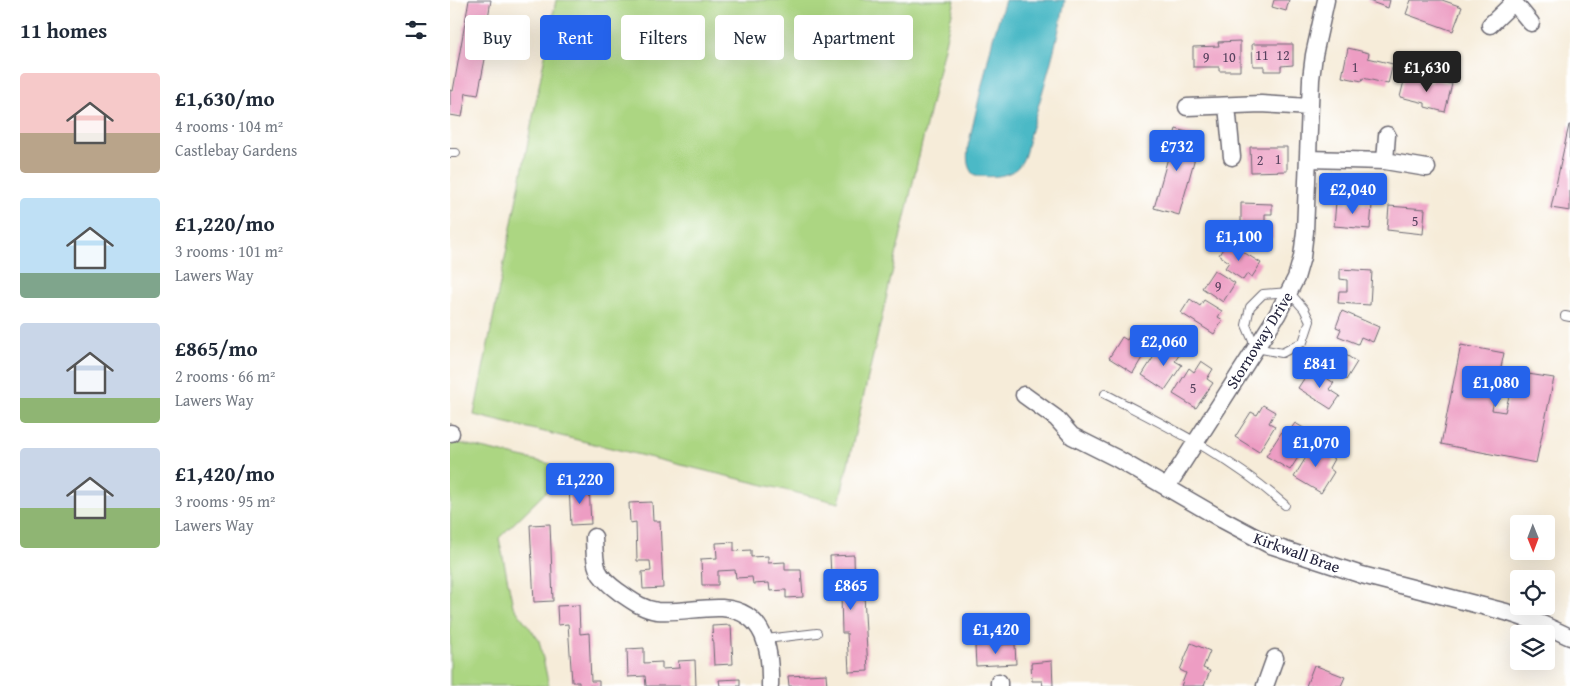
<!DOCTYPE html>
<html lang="en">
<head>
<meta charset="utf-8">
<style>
  body { margin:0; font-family:"Gentium Book Plus",serif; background:#f6f6f7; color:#1f2937; height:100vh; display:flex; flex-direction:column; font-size:19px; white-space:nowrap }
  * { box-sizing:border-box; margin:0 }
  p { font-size:16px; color:#747a83 }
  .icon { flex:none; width:28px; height:28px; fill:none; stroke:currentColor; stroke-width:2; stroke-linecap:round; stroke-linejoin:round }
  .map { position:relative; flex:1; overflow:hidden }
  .details { display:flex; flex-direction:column; background:#fff; width:450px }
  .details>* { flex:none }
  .top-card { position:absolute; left:15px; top:15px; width:475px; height:45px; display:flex; gap:10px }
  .needle { width:32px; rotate:179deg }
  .fabs { position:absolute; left:1060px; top:515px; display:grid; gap:10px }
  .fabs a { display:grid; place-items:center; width:45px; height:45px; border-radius:5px; background:#fff; box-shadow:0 5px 20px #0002; font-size:25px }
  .price { position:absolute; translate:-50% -42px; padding:0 11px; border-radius:5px; background:#2563eb; color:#fff; font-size:16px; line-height:32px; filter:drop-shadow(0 1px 2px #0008) }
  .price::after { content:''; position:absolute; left:50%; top:30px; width:15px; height:11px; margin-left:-8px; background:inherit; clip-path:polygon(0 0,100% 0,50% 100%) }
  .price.current { background:#222; color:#fff }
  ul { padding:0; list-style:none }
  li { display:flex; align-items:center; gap:15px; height:125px; padding:0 20px }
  li span { display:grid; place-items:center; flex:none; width:140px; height:100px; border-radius:5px; color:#555 }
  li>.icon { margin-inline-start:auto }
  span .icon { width:60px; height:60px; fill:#fffc; stroke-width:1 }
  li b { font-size:21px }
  h2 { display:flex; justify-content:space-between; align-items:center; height:60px; padding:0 20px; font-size:21px }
  .tag { padding:0 18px; border-radius:5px; background:#fff; box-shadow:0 5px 20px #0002; font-size:18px; line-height:45px }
  .tag.current { background:#2563eb; color:#fff }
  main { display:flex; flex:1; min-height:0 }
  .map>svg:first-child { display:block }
  .green { fill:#acd682; stroke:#677c5e }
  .water { fill:#4bb9c6; stroke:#366e80 }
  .building { fill:#ed9dc3 }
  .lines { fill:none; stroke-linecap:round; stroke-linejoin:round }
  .lane-casing { stroke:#6c6972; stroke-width:10 }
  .street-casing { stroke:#6c6972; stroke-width:19 }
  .lane { stroke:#fff; stroke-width:8 }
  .street { stroke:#fff; stroke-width:16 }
  .labels { text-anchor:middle; stroke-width:5; stroke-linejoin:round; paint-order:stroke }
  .number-label { font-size:14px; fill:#55415d }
  .street-label { font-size:16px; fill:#22223b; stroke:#fff }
</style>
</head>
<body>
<main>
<section class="details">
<h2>11 homes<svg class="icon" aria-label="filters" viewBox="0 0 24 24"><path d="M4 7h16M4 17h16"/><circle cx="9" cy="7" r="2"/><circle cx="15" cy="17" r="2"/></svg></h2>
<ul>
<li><span style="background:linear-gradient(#f6c9c9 60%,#b9a48a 0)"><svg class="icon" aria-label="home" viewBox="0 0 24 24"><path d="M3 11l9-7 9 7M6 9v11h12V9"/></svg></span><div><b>£1,630/mo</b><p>4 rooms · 104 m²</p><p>Castlebay Gardens</p></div></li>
<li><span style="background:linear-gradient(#bfe0f5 75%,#7fa58c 0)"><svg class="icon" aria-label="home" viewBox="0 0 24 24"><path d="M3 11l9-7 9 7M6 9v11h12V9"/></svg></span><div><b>£1,220/mo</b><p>3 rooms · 101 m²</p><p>Lawers Way</p></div></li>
<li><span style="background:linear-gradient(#c9d6e8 75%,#8fb573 0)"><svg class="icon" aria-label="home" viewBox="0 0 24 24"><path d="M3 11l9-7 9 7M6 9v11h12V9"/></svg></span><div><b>£865/mo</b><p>2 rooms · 66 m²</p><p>Lawers Way</p></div></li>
<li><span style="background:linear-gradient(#c9d6e8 60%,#8fb573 0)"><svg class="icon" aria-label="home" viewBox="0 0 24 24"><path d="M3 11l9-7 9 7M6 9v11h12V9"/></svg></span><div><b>£1,420/mo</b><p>3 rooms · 95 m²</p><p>Lawers Way</p></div></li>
</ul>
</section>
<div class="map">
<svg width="1120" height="686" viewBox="0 0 1120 686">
  <rect width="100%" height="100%" fill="#fff"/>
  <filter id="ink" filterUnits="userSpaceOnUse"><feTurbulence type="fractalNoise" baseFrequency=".02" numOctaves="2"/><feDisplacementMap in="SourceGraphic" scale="10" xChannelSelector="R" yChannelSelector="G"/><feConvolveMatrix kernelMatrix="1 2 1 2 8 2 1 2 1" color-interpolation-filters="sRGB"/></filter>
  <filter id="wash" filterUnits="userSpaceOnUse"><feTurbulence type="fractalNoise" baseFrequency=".0096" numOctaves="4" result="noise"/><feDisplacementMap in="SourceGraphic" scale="20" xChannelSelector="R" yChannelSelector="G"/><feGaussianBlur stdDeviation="1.12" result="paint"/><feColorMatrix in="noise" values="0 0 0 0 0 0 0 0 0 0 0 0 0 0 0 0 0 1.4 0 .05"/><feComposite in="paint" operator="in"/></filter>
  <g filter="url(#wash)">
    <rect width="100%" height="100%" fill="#f6ecd9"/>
    <!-- green -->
    <path class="green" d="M106,0H505L389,503L24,415Z
      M0,441L101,464L106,482L49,538L63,606L89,640L99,686H0Z"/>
    <!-- water -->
    <path class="water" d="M555,0H615C607,44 594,88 581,130C577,142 577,158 568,167C557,178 540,177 525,176C516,168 517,158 518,146L543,38Z"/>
    <g id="blocks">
      <!-- building -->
      <path class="building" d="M19,0H41L33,48L37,49L28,95L16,93L12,117L0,115V90L3,91Z
        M824,0H839L836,11L822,7Z
        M916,0H940L938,8Z
        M961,0H992L1012,7L1003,31L956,14Z
        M790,41V71H769V67H743V47L769,46L768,42Z
        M802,44H843V65L831,66V71H814V66H803Z
        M898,48L919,53L918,58L943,64L938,84L913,78L912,81L892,77Z
        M955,77L981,83L982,79L1002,84L995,112L975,107V103L950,97Z
        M1119,125H1120V211L1101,208Z
        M726,129L751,136L729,215L704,208Z
        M800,147H837V171L801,172Z
        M886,202L922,205L920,229L884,226Z
        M791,203L822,204V214H815V226H823V238L791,237Z
        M939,206L975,209L973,234L937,230Z
        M777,242L811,263L802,277L797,274L793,280L775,268L779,262L769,255Z
        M890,269L922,271L920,305L888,303L889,291H897V280L890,279Z
        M764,270L785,283L773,302L752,288Z
        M740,299L750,306L754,300L772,311L768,317L773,320L764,334L731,313Z
        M892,311L929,327L923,342L911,337L908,344L888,336L891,329L886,327Z
        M684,329L696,337L690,347L696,351L683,373L659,358L672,337L677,340Z
        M720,343L732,351L725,361L732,365L715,390L692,375L708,350L713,353Z
        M1011,345L1054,353L1042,410L1055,412L1065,372L1104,378L1086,463L991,444Z
        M885,348L907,362L896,380L874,367Z
        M751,361L763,369L757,379L763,383L746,408L723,394L739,368L744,372Z
        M866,371L884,383L879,389L890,396L881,409L848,388L857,374L862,377Z
        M813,405L825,412L819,423L825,426L809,452L785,437L801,412L807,415Z
        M845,423L857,430L850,441L856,445L840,470L816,456L833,430L838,433Z
        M866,441L877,448L874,452L884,459L879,468L884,472L871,493L844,477Z
        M139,485L141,524L121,525L119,486Z
        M202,502L203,521H210L213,588L193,589L192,572L201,571L200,561H187L186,522L180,523L179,503Z
        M100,524L103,601L84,602L80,525Z
        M284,542V551L301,550V557L318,556V563L335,562V570H351L353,597L336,598V590L320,591L319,583L303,584L302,577L286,578L285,570L268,571V585H252L251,559L267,558L266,543Z
        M404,555L405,594H414L418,671L399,672L397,633H392L391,595H382L380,556Z
        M129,605L130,634L139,633L141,681H149V686H129V682H122L118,624L108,625L107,606Z
        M281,625L283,664L264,665L262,626Z
        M741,643L760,651L753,668L760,671L754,686H731L736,673L730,670Z
        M565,644L566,664L526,666L525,646Z
        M194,648V663L212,662V669L229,668L228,661L245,660L246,686H196L195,676L178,677L177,649Z
        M602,661L603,686H593L592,681H582L581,663Z
        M864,665L895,677L891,686H856Z
        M376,674L377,686H339L338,676Z
        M290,679V686H270L269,680Z"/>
    </g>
  </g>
  <g filter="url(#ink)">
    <use href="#blocks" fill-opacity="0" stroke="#6c6972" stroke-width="1"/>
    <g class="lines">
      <defs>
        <path id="lane" d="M0,153H6
          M839,292L854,309L860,321L853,342L832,353L806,348L796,325L800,307L813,294Z
          M1115,316L1120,317
          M655,394C719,427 781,457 835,505
          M316,639L367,633"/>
        <path id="street" d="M1062,0L1081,23
          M1040,25L1064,2
          M777,106L782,157
          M737,107L811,104L860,107
          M858,159L935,161L977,168
          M935,161L937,135
          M574,395L606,418L622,436L666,458L773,520L820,545L912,575L1056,612L1092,624L1120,637
          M0,433H1
          M717,487L827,315L846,278L852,257L855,232L861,79L864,55L876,0
          M144,537C145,567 144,574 169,592C181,600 192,609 207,611C228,613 250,607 272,608C316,611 321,651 320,686
          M549,682V686
          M815,686L825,658"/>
      </defs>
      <!-- lane casing -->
      <use href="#lane" class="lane-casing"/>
      <!-- street casing -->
      <use href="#street" class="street-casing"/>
      <!-- lane -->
      <use href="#lane" class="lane"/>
      <!-- street -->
      <use href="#street" class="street"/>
    </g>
  </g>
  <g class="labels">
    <!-- number labels -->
    <g class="number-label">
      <text x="812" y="60">11</text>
      <text x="833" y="60">12</text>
      <text x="756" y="62">9</text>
      <text x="779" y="62">10</text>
      <text x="905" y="72">1</text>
      <text x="828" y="164">1</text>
      <text x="810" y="165">2</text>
      <text x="965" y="226">5</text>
      <text x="768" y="291">9</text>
      <text x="743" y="393">5</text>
    </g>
    <!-- street labels -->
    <g class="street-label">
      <text transform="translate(809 340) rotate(-58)" y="6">Stornoway Drive</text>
      <text transform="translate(847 552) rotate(20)" y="6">Kirkwall Brae</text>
    </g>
  </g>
</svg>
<div class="fabs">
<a><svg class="needle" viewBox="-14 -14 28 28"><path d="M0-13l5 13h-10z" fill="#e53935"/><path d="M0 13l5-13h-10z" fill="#747a83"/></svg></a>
<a><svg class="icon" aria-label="locate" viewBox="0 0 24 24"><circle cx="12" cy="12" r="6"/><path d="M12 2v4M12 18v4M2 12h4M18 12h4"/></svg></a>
<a><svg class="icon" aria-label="layers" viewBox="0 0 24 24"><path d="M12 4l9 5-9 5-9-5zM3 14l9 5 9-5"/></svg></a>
</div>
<b class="price current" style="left:977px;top:93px">£1,630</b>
<b class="price" style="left:727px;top:172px">£732</b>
<b class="price" style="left:903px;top:215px">£2,040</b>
<b class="price" style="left:789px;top:262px">£1,100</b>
<b class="price" style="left:714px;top:367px">£2,060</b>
<b class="price" style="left:870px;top:389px">£841</b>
<b class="price" style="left:1046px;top:408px">£1,080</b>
<b class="price" style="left:866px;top:468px">£1,070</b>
<b class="price" style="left:130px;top:505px">£1,220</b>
<b class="price" style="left:401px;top:611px">£865</b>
<b class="price" style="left:546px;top:655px">£1,420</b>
<div class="top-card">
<a class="tag">Buy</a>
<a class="tag current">Rent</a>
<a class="tag">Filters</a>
<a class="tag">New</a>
<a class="tag">Apartment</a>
</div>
</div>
</main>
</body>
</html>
